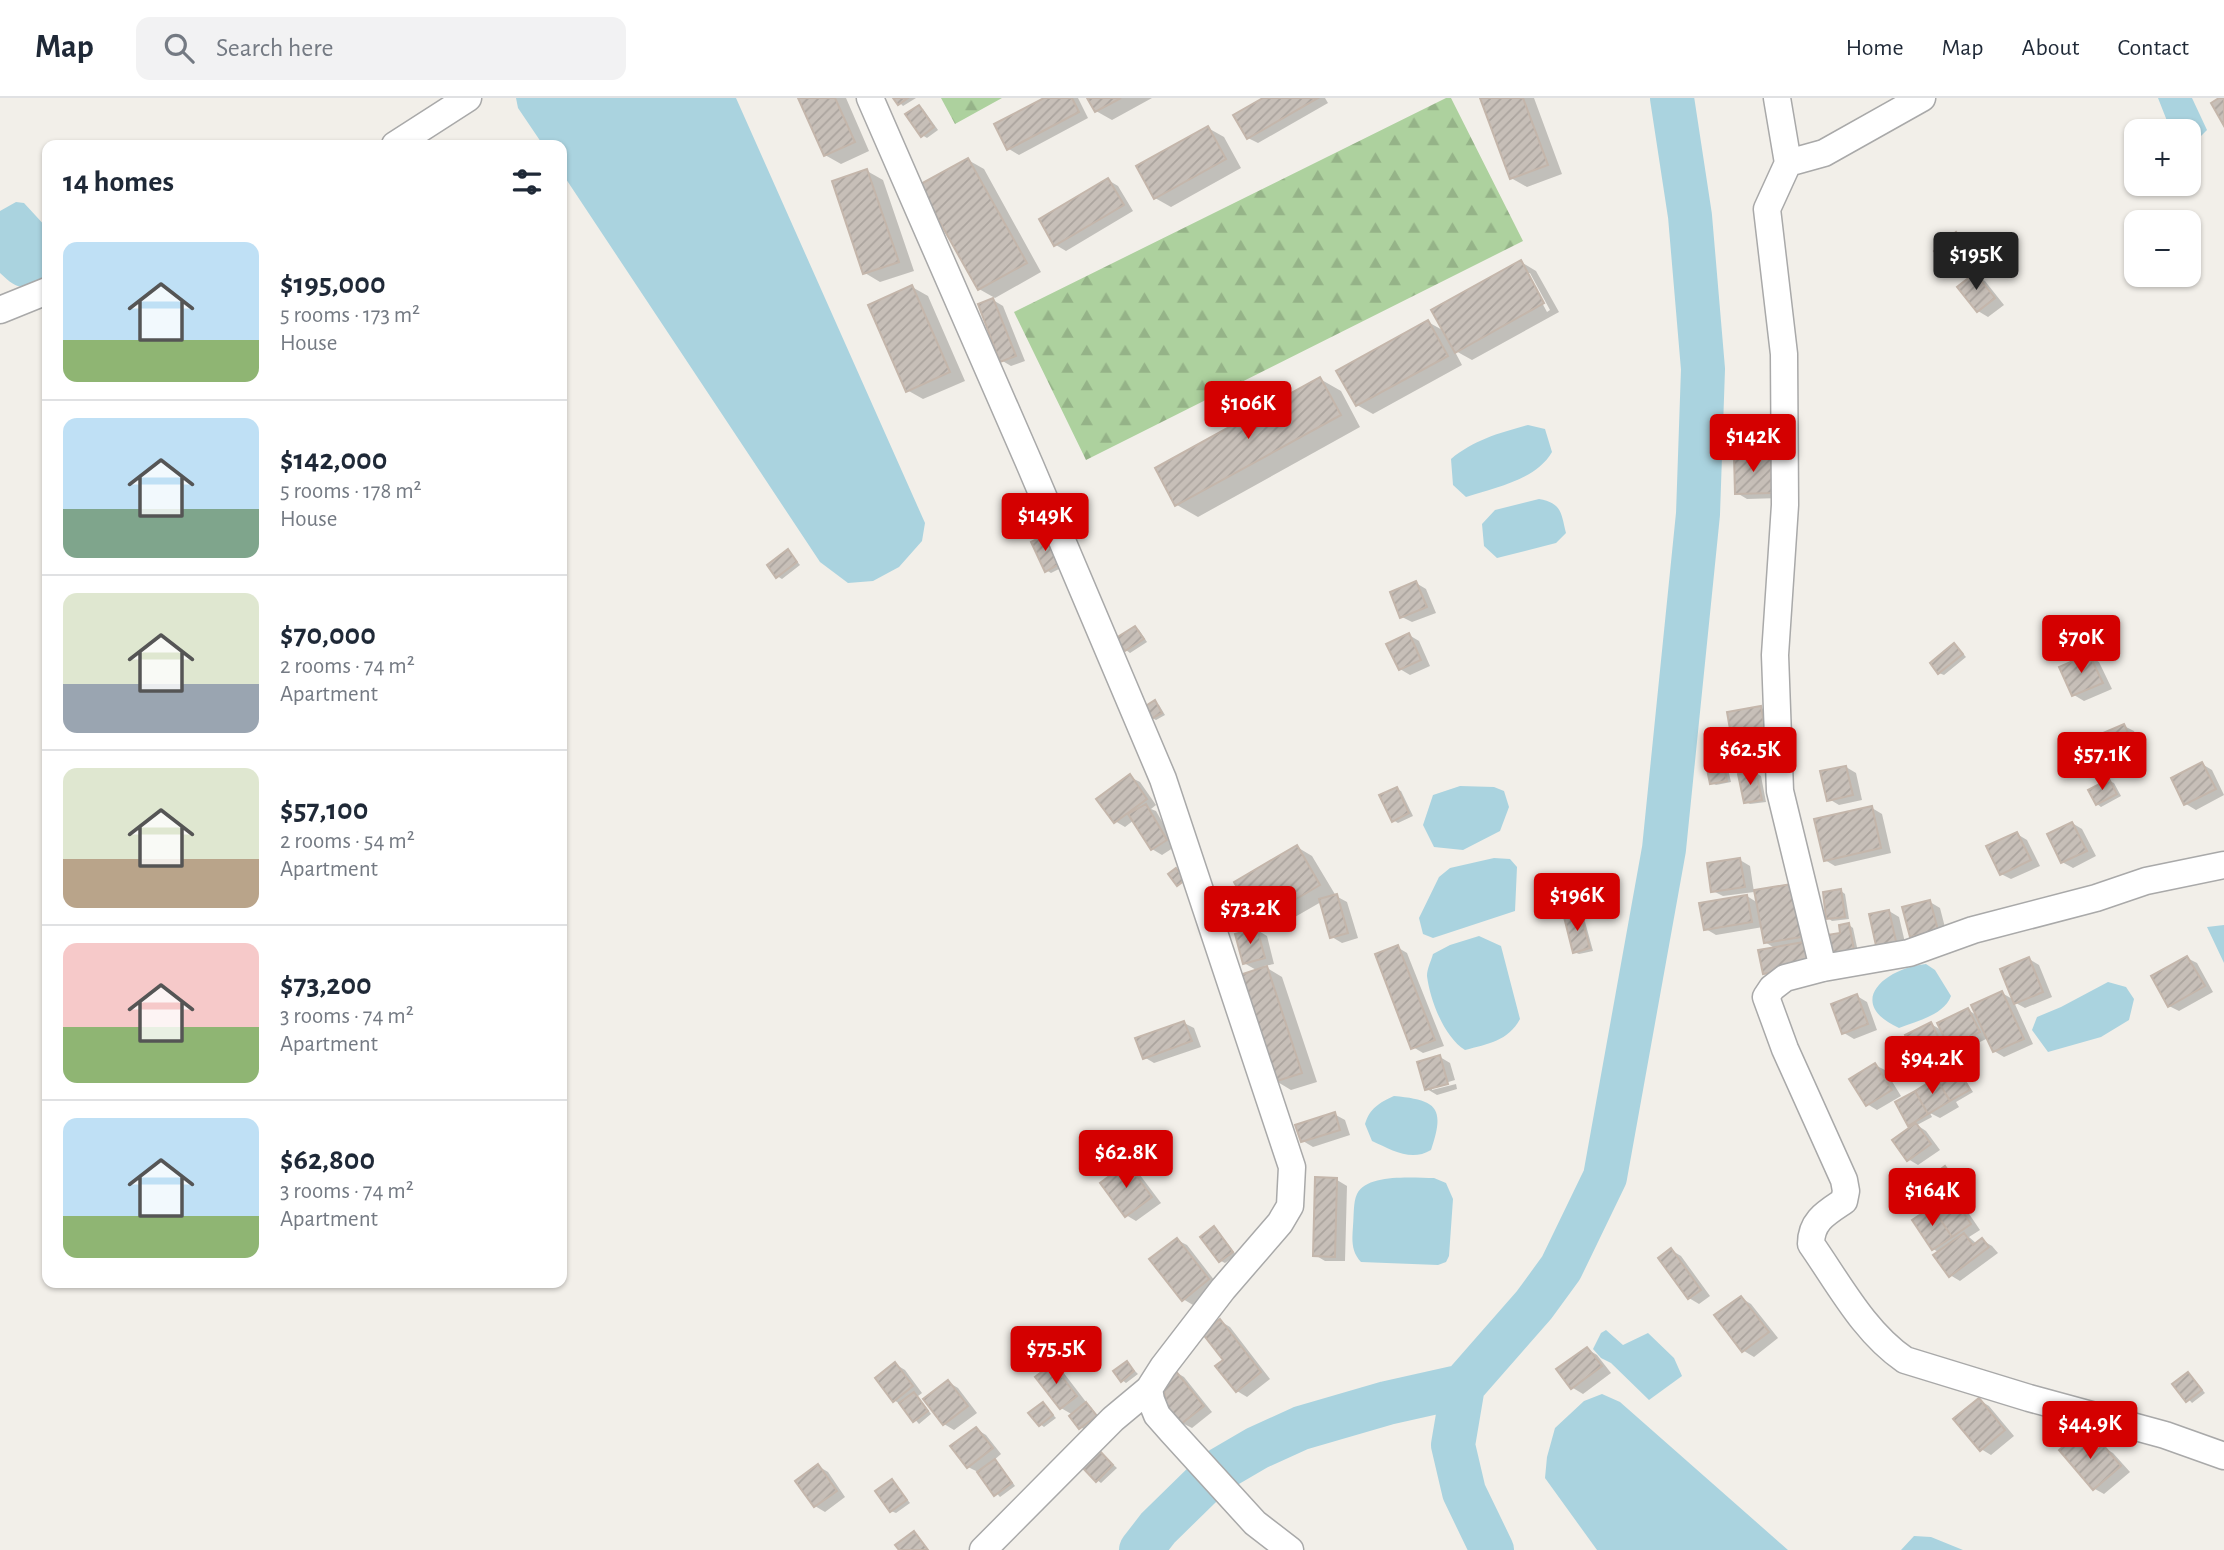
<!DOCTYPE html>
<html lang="en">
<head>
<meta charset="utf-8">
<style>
  body { margin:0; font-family:"Alegreya Sans",sans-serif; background:#f2f2f3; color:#1f2937; height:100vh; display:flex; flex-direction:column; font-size:26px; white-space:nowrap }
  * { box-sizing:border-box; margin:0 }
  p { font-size:23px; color:#747a83 }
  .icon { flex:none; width:38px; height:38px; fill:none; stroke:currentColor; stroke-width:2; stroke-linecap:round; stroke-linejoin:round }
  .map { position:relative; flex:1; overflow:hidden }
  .side { position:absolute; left:42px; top:42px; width:525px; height:1148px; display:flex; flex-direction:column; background:#fff; border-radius:14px; box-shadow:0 2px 5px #0004 }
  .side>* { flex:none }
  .fabs { position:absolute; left:2124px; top:21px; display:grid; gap:14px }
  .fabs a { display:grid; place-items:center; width:77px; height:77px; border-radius:14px; background:#fff; box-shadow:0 2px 5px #0004; font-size:35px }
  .price { position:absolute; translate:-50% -60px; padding:0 16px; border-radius:7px; background:#d40000; color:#fff; font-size:23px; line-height:46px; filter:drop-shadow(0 2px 4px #0008) }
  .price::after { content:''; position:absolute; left:50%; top:42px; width:21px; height:16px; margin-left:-10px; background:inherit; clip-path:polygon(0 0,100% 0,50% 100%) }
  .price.active { background:#222; color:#fff }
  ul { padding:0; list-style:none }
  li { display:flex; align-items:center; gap:21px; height:175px; padding:0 21px }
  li+li { border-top:2px solid #e0e1e3 }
  li span { display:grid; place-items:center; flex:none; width:196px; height:140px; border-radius:14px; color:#555 }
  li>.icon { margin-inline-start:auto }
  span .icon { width:84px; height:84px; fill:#fffc; stroke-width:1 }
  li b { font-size:30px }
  h2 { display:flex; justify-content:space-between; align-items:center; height:84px; padding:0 21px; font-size:30px }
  header { display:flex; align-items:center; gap:42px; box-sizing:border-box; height:98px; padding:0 35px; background:#fff; border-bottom:2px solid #e0e1e3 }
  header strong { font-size:33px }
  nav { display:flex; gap:38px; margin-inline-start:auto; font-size:24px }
  .search { width:490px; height:63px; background:#f2f2f3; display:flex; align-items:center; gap:18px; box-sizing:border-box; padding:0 24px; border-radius:14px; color:#747a83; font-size:26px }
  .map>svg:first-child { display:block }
  .forest { fill:url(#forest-firs) }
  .water { fill:#aad3df }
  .shadow { fill:#0003; fill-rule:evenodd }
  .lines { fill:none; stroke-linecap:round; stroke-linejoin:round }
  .river { stroke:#aad3df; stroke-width:44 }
  .building { fill:url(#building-hatch); stroke:#c4b6ab; stroke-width:2 }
  .minor-casing { stroke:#a9a9a9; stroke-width:29 }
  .minor { stroke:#fff; stroke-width:26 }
</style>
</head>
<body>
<header>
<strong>Map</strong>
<div class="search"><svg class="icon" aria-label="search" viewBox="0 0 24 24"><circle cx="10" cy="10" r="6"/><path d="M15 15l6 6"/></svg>Search here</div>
<nav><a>Home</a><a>Map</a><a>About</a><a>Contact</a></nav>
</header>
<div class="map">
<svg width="2224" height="1452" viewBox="0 0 2224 1452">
  <defs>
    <pattern id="forest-firs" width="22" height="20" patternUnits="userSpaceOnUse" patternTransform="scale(1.75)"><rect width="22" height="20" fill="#add19e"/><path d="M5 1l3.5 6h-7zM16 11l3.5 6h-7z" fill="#95b388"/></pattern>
    <pattern id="building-hatch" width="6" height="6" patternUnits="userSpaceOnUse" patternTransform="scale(1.75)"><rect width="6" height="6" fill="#c7bfb8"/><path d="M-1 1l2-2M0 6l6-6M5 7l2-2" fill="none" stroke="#aba49e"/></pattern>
  </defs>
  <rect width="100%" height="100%" fill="#f2efe9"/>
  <!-- forest -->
  <path class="forest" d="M941,0H1002L955,26Z
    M1446,0H1451L1523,143L1086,362L1014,214Z"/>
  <!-- water -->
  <path class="water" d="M516,0H736L925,425L922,443L899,469L873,483L848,485L820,464L562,75V47H543L518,10Z
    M2158,0H2192L2207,32L2199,40L2189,45V33H2171Z
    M16,104L24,105L47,130V178C24,192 20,194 0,175V113Z
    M1528,327L1545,331L1552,354C1536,382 1496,389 1466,399L1453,387L1451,361C1474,342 1499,335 1528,327Z
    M1539,401C1562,405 1561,415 1566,435L1556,445L1497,460L1484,448L1482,426L1495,412Z
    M1460,688L1494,689L1504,693L1509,709L1500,733L1463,752L1434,749L1423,727L1433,697Z
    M1494,760L1510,761L1517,769L1515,813L1433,840L1423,836L1419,820L1439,779L1450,770Z
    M2224,827V865L2207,829Z
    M1479,838L1501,848L1520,921C1508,943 1488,946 1465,952C1444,939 1430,902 1427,878C1427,871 1431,863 1433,856L1450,847Z
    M1926,866L1935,872L1951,898C1944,917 1917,923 1899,930C1844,905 1885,870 1926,866Z
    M2108,884L2126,889L2134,901L2129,922L2101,939L2048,954L2032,932L2037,919L2061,909Z
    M1394,998C1438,1002 1445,1010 1431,1052C1411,1064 1392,1052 1372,1043L1365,1026C1370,1010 1379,1005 1394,998Z
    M1434,1080L1446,1085L1453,1101L1449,1158L1446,1164L1438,1167L1361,1164C1351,1153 1352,1142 1353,1128C1354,1119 1353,1104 1357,1096C1367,1075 1414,1080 1434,1080Z
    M1606,1232L1623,1247L1648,1235L1674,1260L1682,1278L1649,1302L1611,1265L1601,1260L1593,1251L1601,1235Z
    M1602,1296L1620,1304L1788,1452H1597L1545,1380L1547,1359L1555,1330L1584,1303Z
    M1914,1438L1931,1439L1963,1452H1901Z"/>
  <!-- shadow -->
  <path class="shadow" d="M800,0H846L869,53L841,66L825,57Z
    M895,0H916L903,8Z
    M1048,0H1078L1088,20L1019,57L1009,51Z
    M1089,0H1152L1112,22L1096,13Z
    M1267,0H1325L1328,5L1258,45L1248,40Z
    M1482,0H1534L1562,76L1527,89L1511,80Z
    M919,9L923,11L938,32L927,40L922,37Z
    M1208,30L1224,39L1241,70L1171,109L1155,100Z
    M968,62L984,71L1041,174L995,200L979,191Z
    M867,73L883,82L914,173L880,184L865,175Z
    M1108,82L1118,88L1133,113L1066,153L1056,147Z
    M1957,136L1967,142L1981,159L1961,176L1951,171Z
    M1521,164L1536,173L1559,214L1472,262L1454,252L1462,267L1373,316L1357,307L1428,224L1446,234ZM1526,175H1530L1550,212L1547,214Z
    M1975,177L1985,183L2004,207L1988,219L1978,213Z
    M912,189L928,198L965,283L923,301L907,292Z
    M993,202L1003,208L1025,263L1011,268L1001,262Z
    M1320,281L1341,293L1360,329L1198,419L1177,407Z
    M1771,359L1781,364L1782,400L1747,401L1737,395Z
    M1026,409L1031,412L1043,430L1037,435L1032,432Z
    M1045,439L1050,441L1063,469L1051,475L1046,472Z
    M788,453L800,467L782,481L777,478Z
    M1416,485L1426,491L1436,515L1412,524L1402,519Z
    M1135,530L1139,532L1147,544L1130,555L1126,552Z
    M1409,537L1419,543L1430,568L1410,577L1400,571Z
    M1955,547L1966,559L1944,577L1939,575Z
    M2089,558L2099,564L2112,591L2084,603L2074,597Z
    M1155,605L1159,607L1165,617L1156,622L1152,620Z
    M1761,610L1771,615L1775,635L1743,641L1733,636Z
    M2124,628L2134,633L2140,648L2113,660V664L2142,651L2145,657L2119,669L2109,663Z
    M1771,649L1775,669L1753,673L1749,671Z
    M1723,664L1727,667L1731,684L1716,687L1712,685Z
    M2202,666L2212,672L2224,697L2196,712L2186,706Z
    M1846,669L1856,675L1862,702L1839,707L1829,701Z
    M1756,675L1761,678L1766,704L1750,706L1746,704Z
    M1130,679L1140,684L1156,707L1151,711L1156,713L1176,748L1162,757L1152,751L1134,722L1125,729L1115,723Z
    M2109,683L2114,685L2121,698L2101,709L2097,706Z
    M1396,691L1401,693L1413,718L1398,725L1393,722Z
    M1872,710L1882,716L1891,755L1835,768L1825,762Z
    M2072,725L2082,731L2096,758L2073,770L2062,764Z
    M2017,736L2027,742L2040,768L2011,781L2001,776Z
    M1297,749L1312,758L1336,798L1347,804L1358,840L1342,845L1332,839L1321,804L1274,831L1258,822Z
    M1740,762L1750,768L1754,794L1723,798L1713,793Z
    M1798,787L1817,874L1774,881L1764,875L1776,851L1765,844L1763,829L1716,837L1706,831L1747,798L1758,805Z
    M1841,793L1845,796L1849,821L1832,823L1828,820Z
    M1930,804L1940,810L1947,837L1921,844L1911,838Z
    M1889,813L1899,819L1907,853L1889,857Z
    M1580,817L1584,820L1593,853L1579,856L1574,854Z
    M1849,827L1853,830L1858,854L1836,857L1842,836Z
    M1257,832L1267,838L1274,866L1264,868L1282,879L1317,984L1291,992L1276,983L1258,873L1244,865Z
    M1397,849L1407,855L1444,948L1423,955L1413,949Z
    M2187,860L2197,865L2213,894L2179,913L2169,908Z
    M2029,861L2039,867L2052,899L2025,910L2014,904L2033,946L2004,959L1994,953L1988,940L1960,954L1948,947L1953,957L1930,969L1920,963L1931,926L1943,933L1968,912L1978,918L2002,895L2014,902Z
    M1857,898L1867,904L1877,932L1854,941L1844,935Z
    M1184,925L1194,930L1201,949L1154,965L1144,959Z
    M1440,959L1450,965L1455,982L1432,989V992L1456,986L1457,991L1437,997L1427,991Z
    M1875,967L1885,972L1901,998L1877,1012L1867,1006Z
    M1956,971L1960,973L1973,994L1956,1004L1959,1009L1940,1020L1930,1015L1932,1019L1917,1027L1926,1033L1940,1052L1918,1067L1908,1061L1913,1029L1910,1027Z
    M1334,1016L1345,1022L1350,1037L1313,1049L1303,1043Z
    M1127,1067L1137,1073L1161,1105L1136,1123L1126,1117Z
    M1945,1070L1955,1076L1967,1092L1955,1101L1961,1104L1980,1132L1969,1139L1977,1146L1982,1142L1992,1148L1998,1155L1960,1183L1950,1177L1940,1155L1933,1151L1941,1105L1936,1102Z
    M1337,1082L1347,1088L1345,1163H1325L1315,1157Z
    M1214,1130L1218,1133L1236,1157L1225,1165L1221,1163Z
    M1177,1142L1187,1147L1218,1187L1193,1207L1183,1201Z
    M1671,1152L1681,1158L1710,1198L1699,1206L1689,1200Z
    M1741,1200L1751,1206L1778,1240L1754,1259L1744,1253L1717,1218Z
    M1220,1223L1230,1229L1270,1281L1247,1299L1237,1293L1225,1262Z
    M1587,1251L1597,1257L1611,1275L1583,1296L1573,1290Z
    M1127,1265L1138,1276L1126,1285L1122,1282Z
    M895,1266L905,1272L922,1295L918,1298L931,1316L919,1326L903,1308L894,1302Z
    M1053,1268L1063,1274L1086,1304L1085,1305L1091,1309L1100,1321L1085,1333L1071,1318L1073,1317L1061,1310Z
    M1174,1273L1184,1279L1212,1314L1192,1330L1182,1325Z
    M2188,1276L2205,1295L2192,1305L2175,1286Z
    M948,1284L958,1290L977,1315L954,1332L944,1326L925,1302Z
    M1979,1302L1989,1308L2014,1338L1991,1357L1981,1351Z
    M1043,1306L1056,1320L1044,1329L1040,1326Z
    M976,1331L986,1337L1001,1356L993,1363L999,1366L1015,1388L1000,1399L978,1374L968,1369Z
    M2080,1336L2090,1342L2099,1352L2103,1349L2113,1355L2130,1374L2104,1396L2095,1391Z
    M1097,1352L1117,1370L1101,1385L1097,1382Z
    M818,1368L828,1374L845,1399L825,1414L815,1408Z
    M892,1383L910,1405L896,1415L891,1413Z"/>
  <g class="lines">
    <!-- river -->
    <path class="river" d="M1463,1288L1453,1347L1464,1394L1492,1452
      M1141,1452L1158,1430L1205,1384L1221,1371L1257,1350L1301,1330L1387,1305L1463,1288L1534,1207L1561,1170L1605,1079L1664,751L1698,416L1703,271L1690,118L1672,0"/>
  </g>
  <!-- building -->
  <path class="building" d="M798,0H835L855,44L824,58Z
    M893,0H908L898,7Z
    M1044,0H1072L1079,14L1007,52L994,26Z
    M1087,0H1121L1095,14Z
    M1263,0H1318L1247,41L1233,17Z
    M1480,0H1523L1548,67L1510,81Z
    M2219,0H2224V28L2211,5Z
    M919,7L934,29L921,39L905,16Z
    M1208,28L1226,61L1154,101L1136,68Z
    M968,60L1027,165L978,192L919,87Z
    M867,71L899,164L863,176L832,83Z
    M1108,80L1124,107L1054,148L1039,121Z
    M1956,134L1972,153L1950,172L1934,153Z
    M1521,162L1544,205L1455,255L1431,212Z
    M1975,175L1995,200L1977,214L1957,189Z
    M912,187L950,274L906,294L868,207Z
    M993,200L1016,258L1000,264L978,206Z
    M1428,222L1448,258L1356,308L1336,273Z
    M1320,279L1341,317L1175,408L1155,370Z
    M1734,357H1771L1772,395L1735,396Z
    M1026,407L1040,427L1031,434L1017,413Z
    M1045,437L1059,466L1045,474L1031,444Z
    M788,451L797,464L776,480L767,467Z
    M1416,483L1427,509L1400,520L1390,494Z
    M1135,528L1144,541L1125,553L1116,540Z
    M1409,535L1421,562L1399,572L1386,546Z
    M1954,545L1963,556L1938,576L1930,565Z
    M2089,556L2103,585L2072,598L2059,569Z
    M1155,602L1162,615L1151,621L1144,609Z
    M1761,608L1765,630L1731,637L1727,614Z
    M2124,626L2136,652L2108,664L2096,638Z
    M1767,645L1771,667L1747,672L1743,650Z
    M1723,663L1727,683L1710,686L1706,666Z
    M2202,664L2216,691L2184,707L2171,680Z
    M1846,668L1853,697L1827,703L1820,673Z
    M1756,673L1762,702L1744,705L1738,676Z
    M1130,676L1147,701L1114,725L1096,701Z
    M2109,681L2117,696L2096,707L2088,692Z
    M1397,689L1409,715L1392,724L1379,697Z
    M1146,706L1167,742L1151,752L1128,716Z
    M1872,708L1881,750L1824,763L1814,721Z
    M2072,724L2087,753L2061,765L2047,736Z
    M2017,734L2031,762L2000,777L1986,748Z
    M1297,747L1320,787L1257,824L1234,784Z
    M1740,760L1745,789L1711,794L1707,765Z
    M1176,770L1185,782L1177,788L1168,776Z
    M1798,785L1808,838L1764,845L1754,792Z
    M1841,791L1845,819L1826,821L1823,794Z
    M1337,796L1348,835L1330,840L1319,801Z
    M1747,797L1752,824L1704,832L1699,805Z
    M1930,802L1938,832L1910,839L1902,809Z
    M1889,812L1897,848L1877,852L1869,816Z
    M1580,815L1590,850L1573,855L1564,819Z
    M1849,825L1854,852L1830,856L1827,837L1840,835L1839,827Z
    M1257,830L1265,860L1243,866L1235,836Z
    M1804,844L1808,869L1763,876L1758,852Z
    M1398,847L1435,942L1411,951L1375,856Z
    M2187,858L2205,888L2168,909L2151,878Z
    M2029,859L2043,894L2014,906L2000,871Z
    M1267,868L1302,975L1274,984L1240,877Z
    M2002,893L2024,941L1993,954L1971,907Z
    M1857,896L1868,926L1842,936L1831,906Z
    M1968,910L1980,934L1949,949L1937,925Z
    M1184,923L1192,943L1143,961L1135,940Z
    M1931,924L1944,951L1919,964L1905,937Z
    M1440,957L1448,986L1425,992L1417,964Z
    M1875,965L1892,992L1866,1008L1849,981Z
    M1956,969L1970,992L1950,1003L1936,980Z
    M1936,980L1950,1003L1928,1016L1915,993Z
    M1915,993L1928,1016L1908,1028L1895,1004Z
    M1335,1014L1340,1032L1301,1044L1295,1027Z
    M1916,1025L1931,1046L1907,1063L1892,1042Z
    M1127,1065L1152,1099L1125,1119L1100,1085Z
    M1945,1068L1958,1086L1935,1103L1922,1085Z
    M1315,1079L1337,1080L1335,1159L1313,1158Z
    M1951,1096L1971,1126L1952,1139L1932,1109Z
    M1932,1109L1952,1139L1932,1152L1912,1122Z
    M1214,1128L1233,1154L1219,1164L1200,1139Z
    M1964,1135L1973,1147L1982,1140L1989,1149L1949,1179L1933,1157Z
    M1177,1140L1209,1181L1182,1203L1149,1161Z
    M1671,1150L1701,1192L1688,1201L1658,1160Z
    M1741,1198L1769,1234L1742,1254L1714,1217Z
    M1220,1221L1261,1274L1236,1294L1215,1268L1223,1262L1202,1235Z
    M1587,1249L1602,1268L1571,1291L1556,1271Z
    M1127,1263L1134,1273L1121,1284L1113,1273Z
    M895,1264L913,1288L893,1304L875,1280Z
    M1052,1266L1077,1298L1060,1311L1035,1279Z
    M1174,1271L1204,1308L1181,1326L1167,1309L1162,1281Z
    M2188,1274L2202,1292L2186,1304L2172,1286Z
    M948,1282L968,1308L943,1327L923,1301Z
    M914,1294L928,1313L913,1324L899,1305Z
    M1979,1300L2005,1332L1980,1353L1953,1321Z
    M1043,1304L1053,1317L1039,1328L1028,1315Z
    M1086,1304L1097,1318L1079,1331L1069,1318Z
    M976,1329L993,1350L967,1370L950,1348Z
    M2080,1334L2096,1353L2103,1347L2121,1368L2093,1392L2059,1352Z
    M1097,1350L1113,1367L1096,1384L1080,1367Z
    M995,1361L1012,1385L994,1398L977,1374Z
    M818,1366L837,1393L814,1409L795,1383Z
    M892,1381L907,1402L890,1414L875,1393Z
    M914,1433L928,1452H899L895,1447Z"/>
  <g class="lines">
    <defs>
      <path id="minor" d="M870,0L1030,367L1163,681L1292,1069L1290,1108L1280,1125L1223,1191L1163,1269L1149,1291L1151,1302L1157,1317L1172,1334L1255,1425L1290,1452
        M1777,0L1788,65L1767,111L1784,256L1785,407L1775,557L1780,693L1823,870
        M395,47L468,0
        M1788,65L1824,55L1922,0
        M0,212L47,193
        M2224,767L2146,783L2096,800L1973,832L1909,855L1823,870L1785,880L1772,890L1766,899L1785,951L1844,1082L1846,1093L1844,1103C1826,1115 1811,1123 1811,1146C1839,1186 1864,1234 1905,1262L2029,1300L2165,1337L2224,1358
        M983,1452L1113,1321L1149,1291"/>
    </defs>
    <!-- minor casing -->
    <use href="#minor" class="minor-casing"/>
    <!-- minor -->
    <use href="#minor" class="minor"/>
  </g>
</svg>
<div class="fabs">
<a>+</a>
<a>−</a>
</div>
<b class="price active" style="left:1976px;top:194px">$195K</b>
<b class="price" style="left:1248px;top:343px">$106K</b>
<b class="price" style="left:1753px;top:376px">$142K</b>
<b class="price" style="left:1045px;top:455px">$149K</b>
<b class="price" style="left:2081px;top:577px">$70K</b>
<b class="price" style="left:1750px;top:689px">$62.5K</b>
<b class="price" style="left:2102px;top:694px">$57.1K</b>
<b class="price" style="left:1577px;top:835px">$196K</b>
<b class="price" style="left:1250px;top:848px">$73.2K</b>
<b class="price" style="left:1932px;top:998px">$94.2K</b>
<b class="price" style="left:1126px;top:1092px">$62.8K</b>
<b class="price" style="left:1932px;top:1130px">$164K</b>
<b class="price" style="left:1056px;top:1288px">$75.5K</b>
<b class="price" style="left:2090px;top:1363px">$44.9K</b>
<section class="side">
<h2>14 homes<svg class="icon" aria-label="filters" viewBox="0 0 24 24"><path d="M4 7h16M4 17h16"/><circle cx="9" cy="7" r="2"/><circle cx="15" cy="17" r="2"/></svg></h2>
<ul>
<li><span style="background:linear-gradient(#bfe0f5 70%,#8fb573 0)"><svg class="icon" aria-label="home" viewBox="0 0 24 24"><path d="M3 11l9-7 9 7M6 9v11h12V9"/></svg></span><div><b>$195,000</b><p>5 rooms · 173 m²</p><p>House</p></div></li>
<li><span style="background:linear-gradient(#bfe0f5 65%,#7fa58c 0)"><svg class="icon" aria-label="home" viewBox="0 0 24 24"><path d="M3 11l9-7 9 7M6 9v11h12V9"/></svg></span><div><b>$142,000</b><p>5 rooms · 178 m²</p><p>House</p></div></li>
<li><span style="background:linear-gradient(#dfe7d0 65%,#9aa5b1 0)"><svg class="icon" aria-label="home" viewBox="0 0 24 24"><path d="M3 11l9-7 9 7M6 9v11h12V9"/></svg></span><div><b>$70,000</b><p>2 rooms · 74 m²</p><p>Apartment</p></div></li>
<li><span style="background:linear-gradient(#dfe7d0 65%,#b9a48a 0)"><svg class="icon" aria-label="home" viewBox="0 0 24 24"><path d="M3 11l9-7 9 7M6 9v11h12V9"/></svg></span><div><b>$57,100</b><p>2 rooms · 54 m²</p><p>Apartment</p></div></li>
<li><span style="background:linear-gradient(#f6c9c9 60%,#8fb573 0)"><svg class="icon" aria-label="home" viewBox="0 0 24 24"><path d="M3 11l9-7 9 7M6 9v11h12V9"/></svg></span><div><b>$73,200</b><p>3 rooms · 74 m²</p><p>Apartment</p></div></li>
<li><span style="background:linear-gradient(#bfe0f5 70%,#8fb573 0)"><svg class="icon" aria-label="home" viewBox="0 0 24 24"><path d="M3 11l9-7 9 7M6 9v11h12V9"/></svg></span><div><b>$62,800</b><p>3 rooms · 74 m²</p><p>Apartment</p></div></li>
</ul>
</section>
</div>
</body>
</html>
